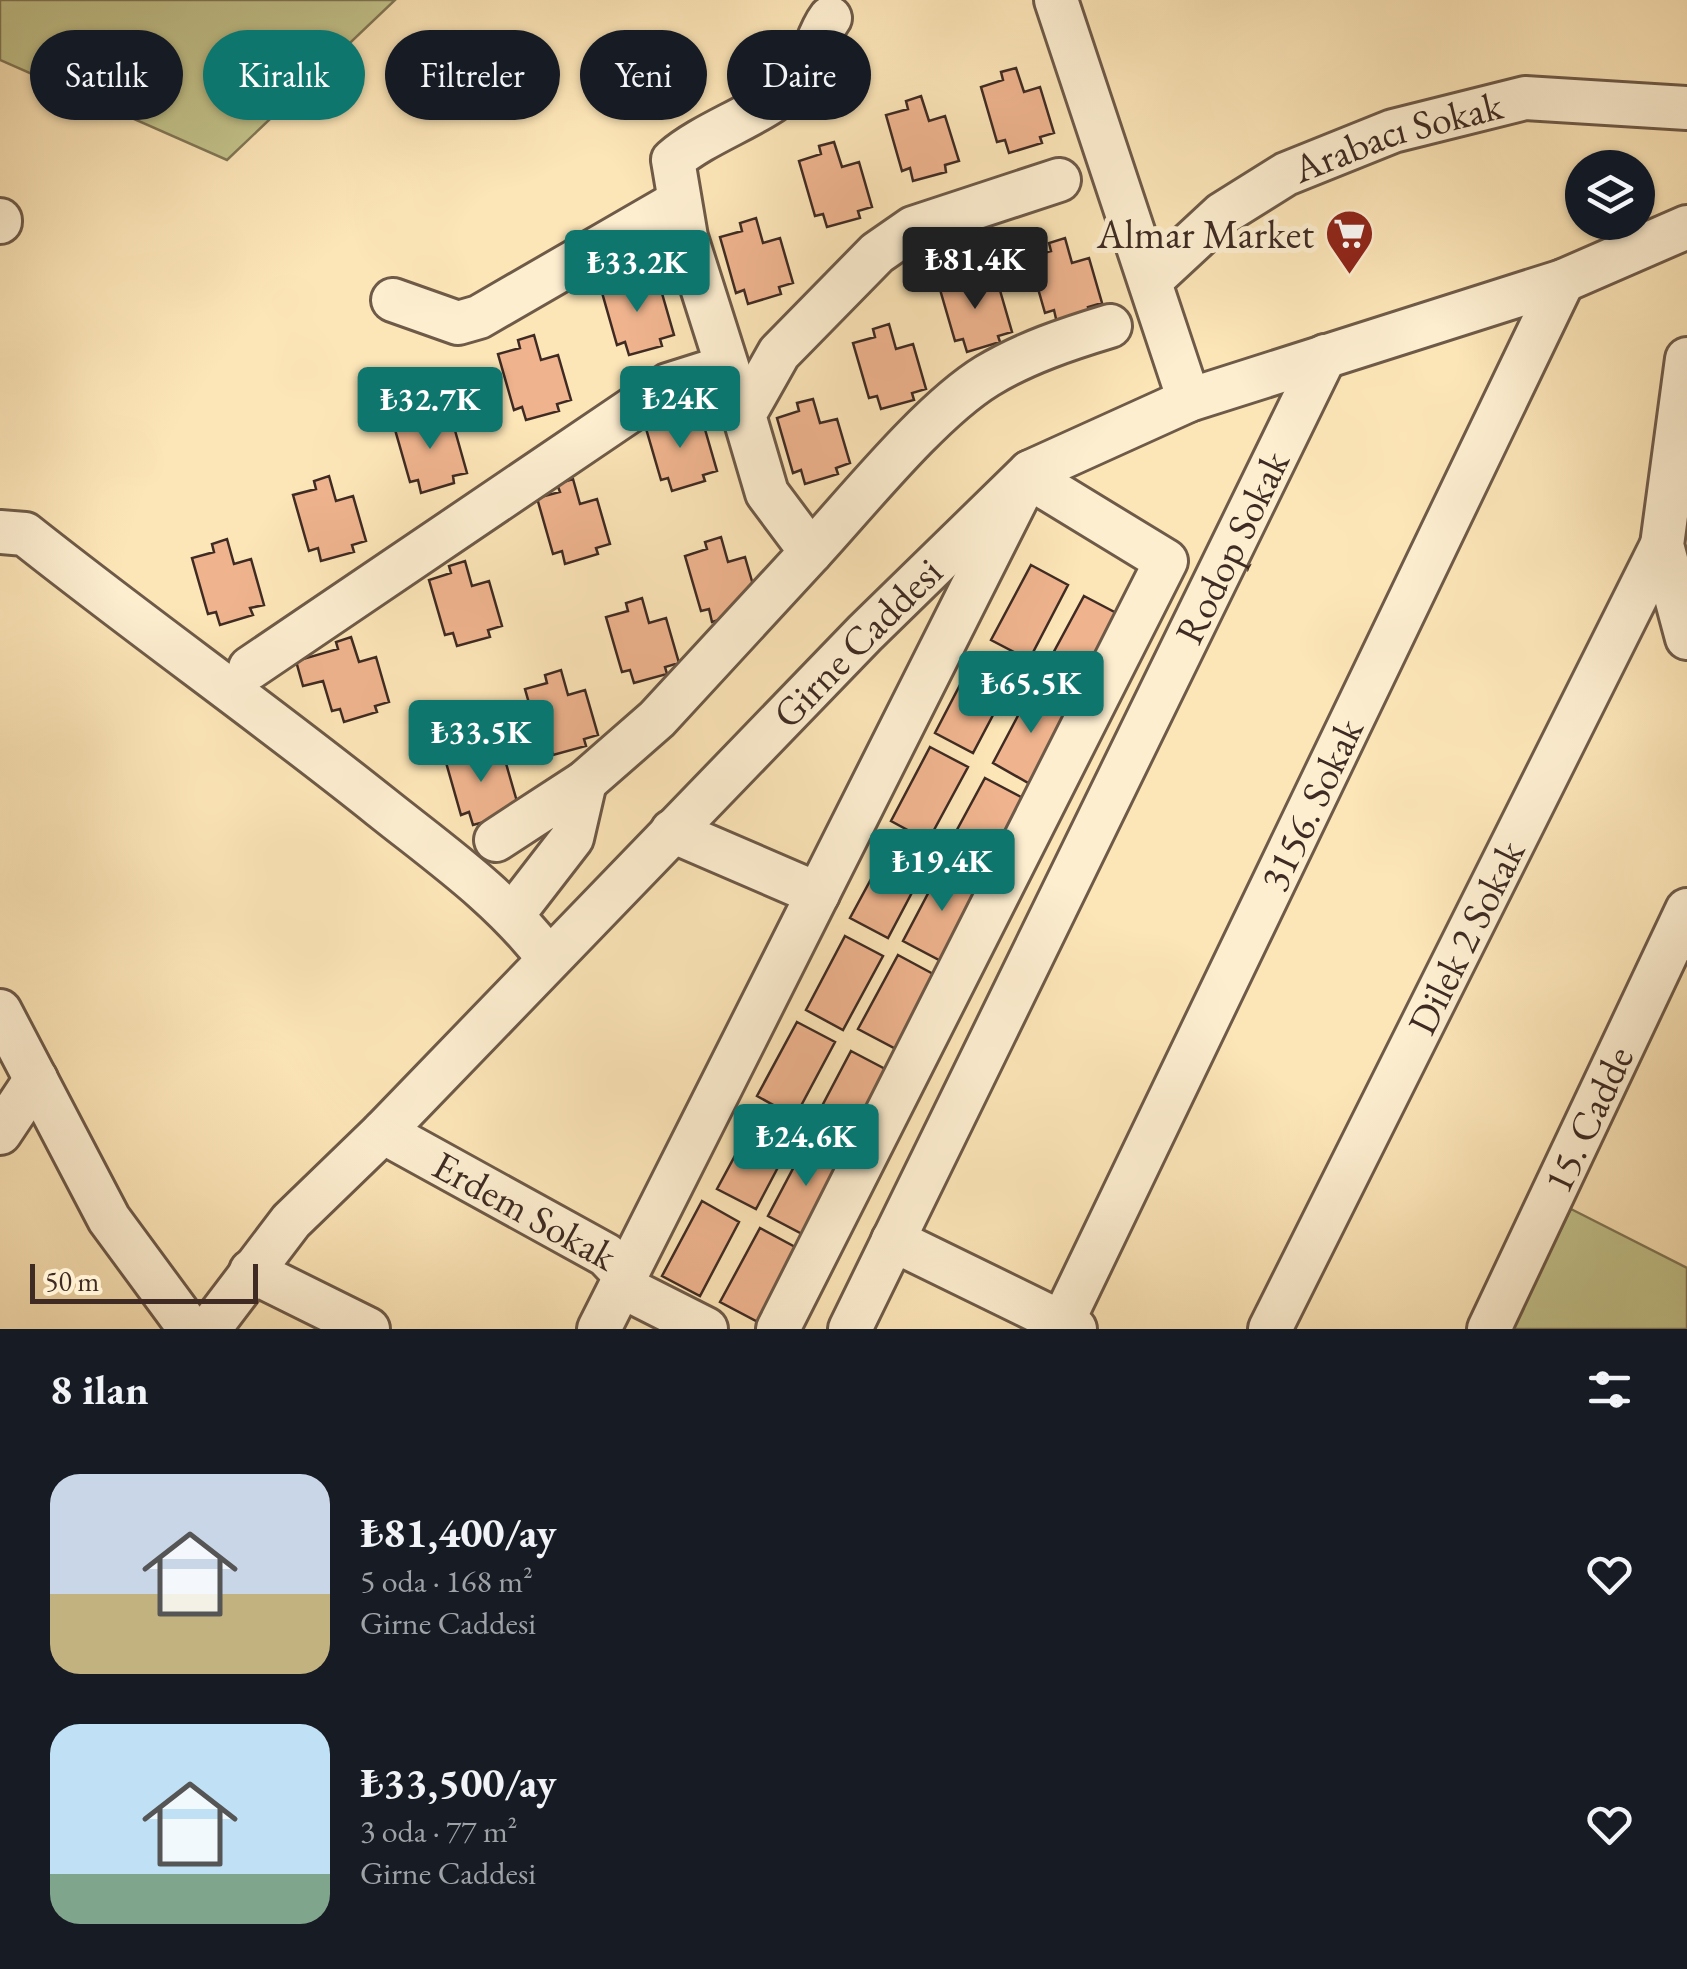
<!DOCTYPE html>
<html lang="tr">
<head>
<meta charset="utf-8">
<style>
  body { margin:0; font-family:"EB Garamond",serif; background:#20242c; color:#f1f3f6; height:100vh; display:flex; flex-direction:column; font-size:38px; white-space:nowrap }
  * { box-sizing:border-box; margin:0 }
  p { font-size:32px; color:#9ea1a6 }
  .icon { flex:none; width:55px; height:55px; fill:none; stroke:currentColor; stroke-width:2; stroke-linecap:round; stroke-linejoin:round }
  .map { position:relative; height:1329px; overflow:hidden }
  .sheet { display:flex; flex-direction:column; background:#171b24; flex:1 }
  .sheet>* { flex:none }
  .guide { position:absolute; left:30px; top:30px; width:1000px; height:90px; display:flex; gap:20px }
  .fabs { position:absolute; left:1565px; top:150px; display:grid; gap:20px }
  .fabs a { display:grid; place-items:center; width:90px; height:90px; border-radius:50%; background:#171b24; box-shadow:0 2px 8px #0004; font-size:50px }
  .scale { position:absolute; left:30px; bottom:25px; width:228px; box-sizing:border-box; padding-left:10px; border:5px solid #3f2b23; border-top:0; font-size:28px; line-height:35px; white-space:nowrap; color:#3f2b23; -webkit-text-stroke:8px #fdeed0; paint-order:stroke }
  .price { position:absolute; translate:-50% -85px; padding:0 22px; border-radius:10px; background:#0f766e; color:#fff; font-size:32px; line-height:65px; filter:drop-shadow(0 2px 5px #0008) }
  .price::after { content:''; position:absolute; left:50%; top:60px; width:30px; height:22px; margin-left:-15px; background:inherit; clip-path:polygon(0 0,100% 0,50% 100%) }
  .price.current { background:#222; color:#fff }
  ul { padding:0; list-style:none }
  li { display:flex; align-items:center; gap:30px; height:250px; padding:0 50px }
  li span { display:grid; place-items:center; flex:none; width:280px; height:200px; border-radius:30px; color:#555 }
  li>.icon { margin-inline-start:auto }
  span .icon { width:120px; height:120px; fill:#fffc; stroke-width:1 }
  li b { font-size:42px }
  h2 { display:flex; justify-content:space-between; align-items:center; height:120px; padding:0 50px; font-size:42px }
  .tag { padding:0 35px; border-radius:45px; background:#171b24; box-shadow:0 2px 8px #0004; font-size:35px; line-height:90px }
  .tag.current { background:#0f766e; color:#fff }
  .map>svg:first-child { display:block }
  .green { fill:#c3c38b; stroke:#817757; stroke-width:2.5 }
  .building { fill:#efb48e; stroke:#3f2b23; stroke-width:2.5 }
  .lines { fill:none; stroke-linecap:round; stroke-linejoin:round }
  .minor-casing { stroke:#6e5a48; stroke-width:48 }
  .minor { stroke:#fdeed0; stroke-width:42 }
  .labels { text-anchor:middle; stroke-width:10; stroke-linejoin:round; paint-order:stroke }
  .street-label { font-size:40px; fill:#3f2b23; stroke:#fdeed0 }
  .poi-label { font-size:40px; fill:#3f2b23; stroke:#fdeed0; text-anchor:end }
</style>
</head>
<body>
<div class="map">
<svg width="1687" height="1329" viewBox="0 0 1687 1329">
  <rect width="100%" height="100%" fill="#fce5b7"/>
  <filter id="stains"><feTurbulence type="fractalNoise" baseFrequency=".002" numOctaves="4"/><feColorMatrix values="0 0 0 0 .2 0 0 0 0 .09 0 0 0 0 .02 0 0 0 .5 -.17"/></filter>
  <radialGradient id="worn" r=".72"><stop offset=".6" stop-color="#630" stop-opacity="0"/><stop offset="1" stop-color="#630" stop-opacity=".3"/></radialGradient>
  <!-- green -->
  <path class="green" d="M0,0H395L227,160L0,60Z
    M1571,1209L1687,1268V1329H1511Z"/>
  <!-- building -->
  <path class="building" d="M1016,68L1024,92L1040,87L1054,133L1040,137L1042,143L1009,153L1005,140L997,142L981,87L1003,80L1001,72Z
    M921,96L929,121L945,116L959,161L945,165L946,172L913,181L910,168L902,171L886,115L908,109L906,101Z
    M834,142L842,167L859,162L872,207L858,211L860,218L827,227L823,214L815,216L799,161L821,154L819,146Z
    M756,218L763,243L780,238L793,283L779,287L781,294L748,304L744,290L736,293L720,237L742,231L740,223Z
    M1065,238L1072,263L1089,258L1102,303L1088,307L1090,314L1057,323L1054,310L1045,313L1029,257L1051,251L1049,243Z
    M975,267L982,292L999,287L1012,332L998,336L1000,342L967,352L963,339L955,341L939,286L961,279L959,272Z
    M637,270L644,295L661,290L674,335L660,339L662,346L629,355L625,342L617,345L601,289L623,283L621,275Z
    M889,324L896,349L913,344L926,389L912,393L914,400L881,409L877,396L869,398L853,343L875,337L873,329Z
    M534,335L541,360L558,355L571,400L557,404L559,411L526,420L522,407L514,410L498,354L520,348L518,340Z
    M813,399L820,423L837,419L850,463L836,468L838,474L805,484L801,470L793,473L777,418L799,411L797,403Z
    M680,406L688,431L704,426L717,471L703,475L705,481L672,491L668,478L661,480L645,425L667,419L664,410Z
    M430,407L437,432L454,427L467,473L453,476L454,483L421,493L418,480L410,482L394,426L416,420L413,412Z
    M329,476L336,501L353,496L366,541L352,545L354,552L321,561L318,548L309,551L293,495L316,489L314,481Z
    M573,479L580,504L597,499L610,544L596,548L598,554L565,564L562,551L553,554L537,498L560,492L557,484Z
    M721,537L728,562L745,557L758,602L746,612L712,622L709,609L701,611L685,556L707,549L705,542Z
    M227,539L234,564L251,559L264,605L250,608L253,615L220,625L216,612L208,614L192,558L214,552L212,544Z
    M465,561L472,586L489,581L502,626L488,630L490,637L457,646L453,633L445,635L429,580L451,573L449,566Z
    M1031,565L1068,585L1029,660L991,640Z
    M1084,596L1122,616L1082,690L1044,670Z
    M642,598L649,623L666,618L679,663L665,667L667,674L634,683L630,670L622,672L606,617L628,611L626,603Z
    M351,637L359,662L376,657L389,702L375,706L377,712L344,722L340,709L332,711L323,681L303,686L296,661L338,649L336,642Z
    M974,658L1012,679L973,753L935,733Z
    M561,670L568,695L585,690L598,735L584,739L586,746L553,755L549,742L541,745L525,689L547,683L545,675Z
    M1032,689L1070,709L1030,784L993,763Z
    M480,740L488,765L505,760L518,805L503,809L506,816L473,825L469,812L461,815L445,759L467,753L465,745Z
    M930,747L968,767L928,841L891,821Z
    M985,778L1023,798L983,872L945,852Z
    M890,844L927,864L888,938L850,918Z
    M942,867L980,887L941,961L903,941Z
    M845,936L883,956L843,1030L806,1010Z
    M898,955L935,975L896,1049L858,1029Z
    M797,1022L835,1042L795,1117L757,1096Z
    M851,1051L889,1071L849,1145L812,1125Z
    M757,1115L795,1135L756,1209L717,1189Z
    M807,1142L845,1162L806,1236L768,1216Z
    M702,1201L739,1222L700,1296L662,1276Z
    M760,1228L797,1248L758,1322L720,1302Z"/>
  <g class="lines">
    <defs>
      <g id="minor">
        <path d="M1056,0L1189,400"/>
        <path d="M0,222V220"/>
        <path id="s1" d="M1150,281L1222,214L1286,174L1393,131L1525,98L1687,108"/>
        <path d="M393,300L458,323L479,317L678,202"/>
        <path d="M1687,359L1662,545L1687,638"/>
        <path d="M735,391L686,237L673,160C711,127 775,112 803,73C815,57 817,35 830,18"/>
        <path d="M0,532L25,534C142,627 264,713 380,806C440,854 502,897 548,958"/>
        <path d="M811,552C858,501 930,411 987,376C1025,353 1067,339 1110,326"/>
        <path d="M250,668L668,385L725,367"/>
        <path d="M672,831L818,894"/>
        <path d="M496,840L585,782L657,719L811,552L767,493L744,415L779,353L877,253L913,228L1059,180"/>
        <path d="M514,913L572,838L585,782"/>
        <path d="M0,1011L109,1219L190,1329"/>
        <path id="s2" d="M383,1132L606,1255L626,1276L631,1291L706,1329"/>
        <path d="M0,1133L36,1079"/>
        <path d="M893,1240L1075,1329"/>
        <path d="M251,1271L368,1329"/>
        <path id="s3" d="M209,1329L291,1221L383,1132L865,633L1030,472L1189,400L1563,281L1687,227"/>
        <path d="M599,1329L1030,472L1048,489L1166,561L778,1329"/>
        <path id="s4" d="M850,1329L1325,356"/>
        <path id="s5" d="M1059,1329L1563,281"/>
        <path id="s6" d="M1270,1329L1662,545"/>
        <path id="s7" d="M1489,1329L1687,910"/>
      </g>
    </defs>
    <!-- minor casing -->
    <use href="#minor" class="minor-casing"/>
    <!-- minor -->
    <use href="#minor" class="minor"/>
  </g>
  <!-- icons -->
  <defs>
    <symbol id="supermarket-pin" viewBox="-11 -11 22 30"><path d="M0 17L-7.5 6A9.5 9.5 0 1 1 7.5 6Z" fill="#8f2418" stroke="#fdeed0"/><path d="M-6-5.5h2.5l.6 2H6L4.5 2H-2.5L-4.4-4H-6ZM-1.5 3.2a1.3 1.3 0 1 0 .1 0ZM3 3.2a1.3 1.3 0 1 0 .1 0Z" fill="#fff"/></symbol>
  </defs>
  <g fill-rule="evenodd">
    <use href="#supermarket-pin" x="1322" y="206" width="55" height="75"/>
  </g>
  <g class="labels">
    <!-- street labels -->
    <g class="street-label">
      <text dy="14" stroke="none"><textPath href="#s1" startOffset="292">Arabacı Sokak</textPath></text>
      <text dy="14" stroke="none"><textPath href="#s4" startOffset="870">Rodop Sokak</textPath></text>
      <text dy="14" stroke="none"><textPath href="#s3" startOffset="945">Girne Caddesi</textPath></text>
      <text dy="14" stroke="none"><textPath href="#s5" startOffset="582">3156. Sokak</textPath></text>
      <text dy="14" stroke="none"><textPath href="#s6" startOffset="438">Dilek 2 Sokak</textPath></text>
      <text dy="14" stroke="none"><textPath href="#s7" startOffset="232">15. Cadde</textPath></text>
      <text dy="14" stroke="none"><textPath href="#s2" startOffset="162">Erdem Sokak</textPath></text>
    </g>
    <!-- poi labels -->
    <g class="poi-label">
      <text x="1314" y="248">Almar Market</text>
    </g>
  </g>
  <rect width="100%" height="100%" filter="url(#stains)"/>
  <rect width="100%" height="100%" fill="url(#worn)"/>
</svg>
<div class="fabs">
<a><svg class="icon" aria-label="layers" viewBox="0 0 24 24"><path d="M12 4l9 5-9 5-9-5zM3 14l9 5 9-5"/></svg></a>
</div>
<div class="scale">50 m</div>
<b class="price current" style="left:975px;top:312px">₺81.4K</b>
<b class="price" style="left:637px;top:315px">₺33.2K</b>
<b class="price" style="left:680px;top:451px">₺24K</b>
<b class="price" style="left:430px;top:452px">₺32.7K</b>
<b class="price" style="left:1031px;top:736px">₺65.5K</b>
<b class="price" style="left:481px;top:785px">₺33.5K</b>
<b class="price" style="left:942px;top:914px">₺19.4K</b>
<b class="price" style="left:806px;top:1189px">₺24.6K</b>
<div class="guide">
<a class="tag">Satılık</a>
<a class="tag current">Kiralık</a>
<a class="tag">Filtreler</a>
<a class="tag">Yeni</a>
<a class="tag">Daire</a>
</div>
</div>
<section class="sheet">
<h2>8 ilan<svg class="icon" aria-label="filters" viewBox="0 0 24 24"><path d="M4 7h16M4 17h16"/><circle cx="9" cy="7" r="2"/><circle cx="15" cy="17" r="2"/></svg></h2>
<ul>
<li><span style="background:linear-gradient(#c9d6e8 60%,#c2b280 0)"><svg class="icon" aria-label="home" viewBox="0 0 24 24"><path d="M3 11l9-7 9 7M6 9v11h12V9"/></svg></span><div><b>₺81,400/ay</b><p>5 oda · 168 m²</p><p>Girne Caddesi</p></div><svg class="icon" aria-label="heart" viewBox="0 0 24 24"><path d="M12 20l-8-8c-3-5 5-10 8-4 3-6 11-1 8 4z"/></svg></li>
<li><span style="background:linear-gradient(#bfe0f5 75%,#7fa58c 0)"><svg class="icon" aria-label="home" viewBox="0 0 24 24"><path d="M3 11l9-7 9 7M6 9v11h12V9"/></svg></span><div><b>₺33,500/ay</b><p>3 oda · 77 m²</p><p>Girne Caddesi</p></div><svg class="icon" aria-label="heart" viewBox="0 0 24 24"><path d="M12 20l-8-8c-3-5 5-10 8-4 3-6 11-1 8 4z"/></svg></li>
</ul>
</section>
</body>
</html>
